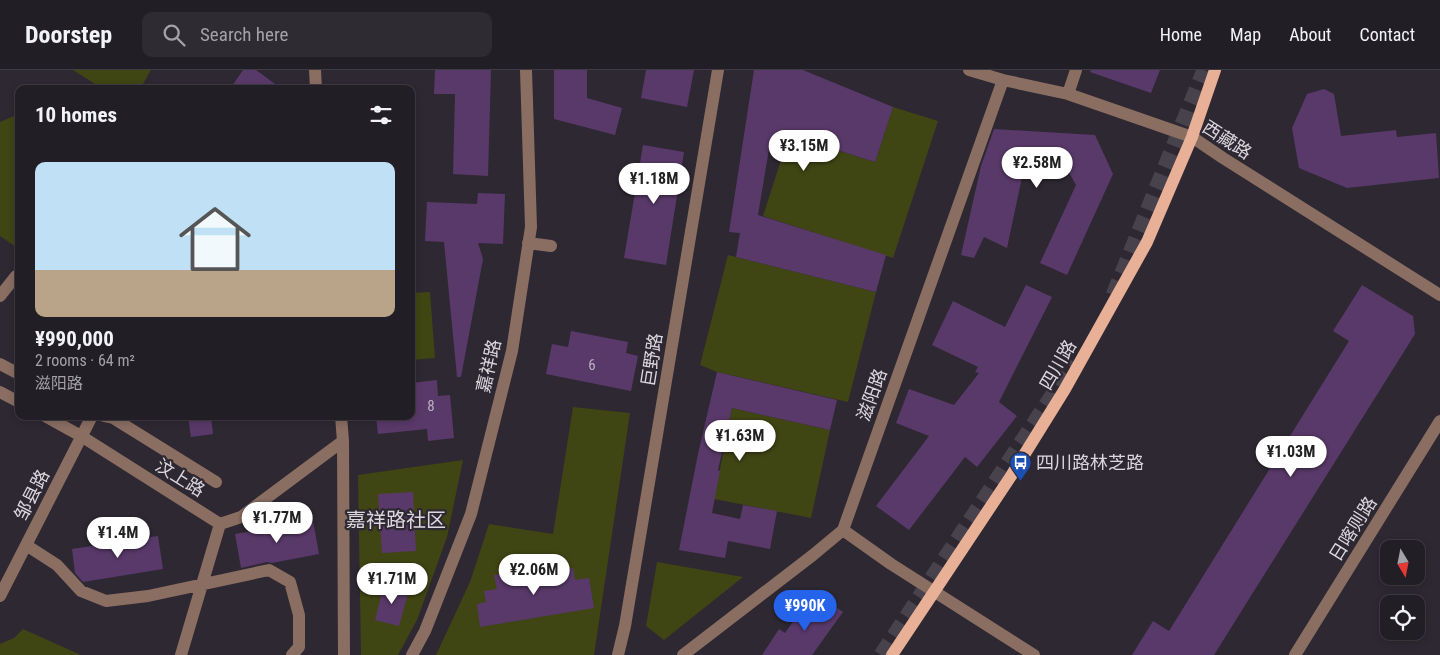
<!DOCTYPE html>
<html lang="en">
<head>
<meta charset="utf-8">
<style>
  body { margin:0; font-family:"Roboto Condensed","Noto Sans SC",sans-serif; background:#2e2b32; color:#f1f3f6; height:100vh; display:flex; flex-direction:column; font-size:19px; white-space:nowrap }
  * { box-sizing:border-box; margin:0 }
  p { font-size:16px; color:#a2a2a7 }
  .icon { flex:none; width:28px; height:28px; fill:none; stroke:currentColor; stroke-width:2; stroke-linecap:round; stroke-linejoin:round }
  .map { position:relative; flex:1; overflow:hidden }
  .side { position:absolute; left:15px; top:15px; width:400px; height:335px; display:flex; flex-direction:column; background:#221e26; border-radius:10px; box-shadow:0 2px 8px #0003,0 0 0 1px #3f3c43 }
  .side>* { flex:none }
  .needle { width:32px; rotate:170deg }
  .controls { position:absolute; left:1380px; top:470px; display:grid; gap:10px }
  .controls a { display:grid; place-items:center; width:45px; height:45px; border-radius:10px; background:#221e26; box-shadow:0 2px 8px #0003,0 0 0 1px #3f3c43; font-size:25px }
  .price { position:absolute; translate:-50% -42px; padding:0 11px; border-radius:18px; background:#fff; color:#222; font-size:16px; line-height:32px; filter:drop-shadow(0 1px 2px #0008) }
  .price::after { content:''; position:absolute; left:50%; top:30px; width:15px; height:11px; margin-left:-8px; background:inherit; clip-path:polygon(0 0,100% 0,50% 100%) }
  .price.on { background:#2563eb; color:#fff }
  ul { padding:0; list-style:none }
  li { display:grid; align-content:center; gap:10px; height:265px; padding:0 20px }
  li span { display:grid; place-items:center; height:155px; border-radius:10px; color:#555 }
  li>.icon { margin-inline-start:auto }
  span .icon { width:90px; height:90px; fill:#fffc; stroke-width:1 }
  li b { font-size:21px }
  h2 { display:flex; justify-content:space-between; align-items:center; height:60px; padding:0 20px; font-size:21px }
  header { display:flex; align-items:center; gap:30px; box-sizing:border-box; height:70px; padding:0 25px; background:#221e26; border-bottom:1px solid #3f3c43 }
  header strong { font-size:24px }
  nav { display:flex; gap:28px; margin-inline-start:auto; font-size:18px }
  .search { width:350px; height:45px; background:#2e2b32; display:flex; align-items:center; gap:12px; box-sizing:border-box; padding:0 18px; border-radius:10px; color:#a2a2a7; font-size:19px }
  .map>svg:first-child { display:block }
  .green { fill:#404514 }
  .building { fill:#59396a }
  .lines { fill:none; stroke-linecap:round; stroke-linejoin:round }
  .highway-tunnel { stroke:#48424c; stroke-width:15; stroke-dasharray:15 8; stroke-linecap:butt }
  .minor { stroke:#8a6e62; stroke-width:12 }
  .major { stroke:#e9b098; stroke-width:12 }
  .labels { text-anchor:middle; stroke-width:4.5; stroke-linejoin:round; paint-order:stroke }
  .number-label { font-size:15px; fill:#bab0c0 }
  .street-label { font-size:18px; fill:#dbd7dd; stroke:#2e2832 }
  .poi-label { font-size:18px; fill:#dbd7dd; stroke:#2e2832; text-anchor:start }
  .quarter-label { font-size:20px; fill:#dbd7dd; stroke:#2e2832 }
</style>
</head>
<body>
<header>
<strong>Doorstep</strong>
<div class="search"><svg class="icon" aria-label="search" viewBox="0 0 24 24"><circle cx="10" cy="10" r="6"/><path d="M15 15l6 6"/></svg>Search here</div>
<nav><a>Home</a><a>Map</a><a>About</a><a>Contact</a></nav>
</header>
<div class="map">
<svg width="1440" height="585" viewBox="0 0 1440 585">
  <rect width="100%" height="100%" fill="#2e2832"/>
  <!-- green -->
  <path class="green" d="M73,0H151L140,19H103Z
    M893,37L938,51L893,188L763,146L789,65L875,92Z
    M19,44V179L0,166V52Z
    M728,185L876,222L848,332L717,302L700,295Z
    M430,222L435,288L411,290V223Z
    M573,337L630,343L594,585H436L470,512L489,454L553,464Z
    M732,338L830,360L811,448L714,429Z
    M463,390L447,467L417,550L398,585H361L358,405Z
    M657,492L743,507L664,570L646,556Z
    M23,559L81,585H0V574L14,568Z"/>
  <!-- building -->
  <path class="building" d="M243,0H256L282,19H230Z
    M435,0H491L488,106L453,104L455,24H434Z
    M554,0H587V28L622,38L615,65L554,49Z
    M646,0H694L687,37L641,28Z
    M754,0H803L893,37L875,92L777,61L772,79H769L758,145L886,185L876,222L736,187L740,163L729,162Z
    M1091,0H1160L1151,23L1090,2Z
    M1324,19L1334,24L1341,66L1396,60L1397,67L1436,63L1439,108L1347,118L1299,98L1292,58L1307,24Z
    M994,59L1095,65L1113,104L1067,205L1040,193L1076,115L1066,97L1024,98L1007,178L984,167L974,188L961,185L981,96Z
    M643,75L684,82L666,195L624,188Z
    M478,123L505,124L503,174L478,173L483,189L461,307H457L444,172L425,171L427,132L477,134Z
    M1026,215L1052,227L999,332L1017,346L977,397L965,387L909,460L876,436L929,366L896,353L909,319L954,335L979,303L975,302L978,297L932,275L953,231L1005,257Z
    M1362,215L1413,246L1415,264L1214,585H1132L1153,551L1169,561L1349,271L1333,261Z
    M571,261L628,272L626,283L638,286L631,321L546,304L552,274L568,277Z
    M717,302L837,330L830,360L732,338L718,400L720,401L712,443L740,449L743,435L777,441L770,479L728,471L725,488L679,480L698,384Z
    M437,310L438,326L450,325L454,368L428,371L427,359L378,364L376,346H411V313Z
    M188,346H211L213,364L191,367Z
    M413,422L416,481L382,483L378,424Z
    M313,451L319,484L272,493L267,492L241,498L235,464Z
    M158,466L163,499L83,512L75,503L72,479Z
    M554,495L555,501L573,498L575,510L589,508L594,538L480,557L477,534L486,532L484,521L497,519L494,505Z
    M384,514L409,520L399,556L375,550Z
    M823,528L843,542L812,585H762L779,559L785,563L799,543L808,549Z"/>
  <g class="lines">
    <!-- highway-tunnel -->
    <path class="highway-tunnel" d="M1113,225L1204,0
      M881,585L1074,292"/>
    <!-- minor -->
    <path class="minor" d="M315,0L316,19
      M969,0L1003,10L1068,24L1192,67L1223,88L1440,225
      M1068,24L1076,0
      M528,173L551,176
      M0,226L16,206
      M0,294L19,304
      M0,322L19,332
      M45,346L81,366L220,454L241,447L343,371
      M104,346L113,348L216,412
      M341,346L343,371L344,585
      M843,460L891,494L1034,585
      M26,475L57,495L81,521L106,531L148,526L269,500L290,512L299,545V577L292,585
      M0,526L92,346
      M181,585L220,454
      M412,585L425,561L471,444L512,281L531,157L526,0
      M618,585L625,556L718,0
      M683,585L813,485L843,460L1003,10
      M1295,585L1440,351"/>
    <!-- major -->
    <path class="major" d="M892,585L1011,406L1065,319L1147,172L1192,67L1215,0"/>
  </g>
  <!-- icons -->
  <defs>
    <symbol id="bus-pin" viewBox="-11 -11 22 30"><path d="M0 17L-7.5 6A9.5 9.5 0 1 1 7.5 6Z" fill="#1a4fb4" stroke="#2e2832"/><path d="M-5-6H5V4H4V6H2V4H-2V6H-4V4H-5ZM-3.5-4V0h7V-4ZM-3.5 1.2v1.5H-2V1.2ZM2 1.2v1.5H3.5V1.2Z" fill="#fff"/></symbol>
  </defs>
  <g fill-rule="evenodd">
    <use href="#bus-pin" x="1008" y="380" width="25" height="34"/>
  </g>
  <g class="labels">
    <!-- number labels -->
    <g class="number-label">
      <text x="592" y="300">6</text>
      <text x="431" y="341">8</text>
    </g>
    <!-- street labels -->
    <g class="street-label">
      <text transform="translate(1227 70) rotate(33)" y="6">西藏路</text>
      <text transform="translate(652 290) rotate(-81)" y="6">巨野路</text>
      <text transform="translate(1058 295) rotate(-60)" y="6">四川路</text>
      <text transform="translate(489 296) rotate(-77)" y="6">嘉祥路</text>
      <text transform="translate(872 325) rotate(-70)" y="6">滋阳路</text>
      <text transform="translate(180 408) rotate(32)" y="6">汶上路</text>
      <text transform="translate(32 425) rotate(-63)" y="6">邹县路</text>
      <text transform="translate(1353 459) rotate(-58)" y="6">日喀则路</text>
    </g>
    <!-- poi labels -->
    <g class="poi-label">
      <text x="1036" y="399">四川路林芝路</text>
    </g>
    <!-- quarter labels -->
    <g class="quarter-label">
      <text x="396" y="457">嘉祥路社区</text>
    </g>
  </g>
</svg>
<div class="controls">
<a><svg class="needle" viewBox="-14 -14 28 28"><path d="M0-13l5 13h-10z" fill="#e53935"/><path d="M0 13l5-13h-10z" fill="#a2a2a7"/></svg></a>
<a><svg class="icon" aria-label="locate" viewBox="0 0 24 24"><circle cx="12" cy="12" r="6"/><path d="M12 2v4M12 18v4M2 12h4M18 12h4"/></svg></a>
</div>
<b class="price" style="left:804px;top:102px">¥3.15M</b>
<b class="price" style="left:1037px;top:119px">¥2.58M</b>
<b class="price" style="left:654px;top:135px">¥1.18M</b>
<b class="price" style="left:740px;top:392px">¥1.63M</b>
<b class="price" style="left:1291px;top:408px">¥1.03M</b>
<b class="price" style="left:277px;top:474px">¥1.77M</b>
<b class="price" style="left:118px;top:489px">¥1.4M</b>
<b class="price" style="left:534px;top:526px">¥2.06M</b>
<b class="price" style="left:392px;top:535px">¥1.71M</b>
<b class="price on" style="left:805px;top:562px">¥990K</b>
<section class="side">
<h2>10 homes<svg class="icon" aria-label="filters" viewBox="0 0 24 24"><path d="M4 7h16M4 17h16"/><circle cx="9" cy="7" r="2"/><circle cx="15" cy="17" r="2"/></svg></h2>
<ul>
<li><span style="background:linear-gradient(#bfe0f5 70%,#b9a48a 0)"><svg class="icon" aria-label="home" viewBox="0 0 24 24"><path d="M3 11l9-7 9 7M6 9v11h12V9"/></svg></span><div><b>¥990,000</b><p>2 rooms · 64 m²</p><p>滋阳路</p></div></li>
</ul>
</section>
</div>
</body>
</html>
